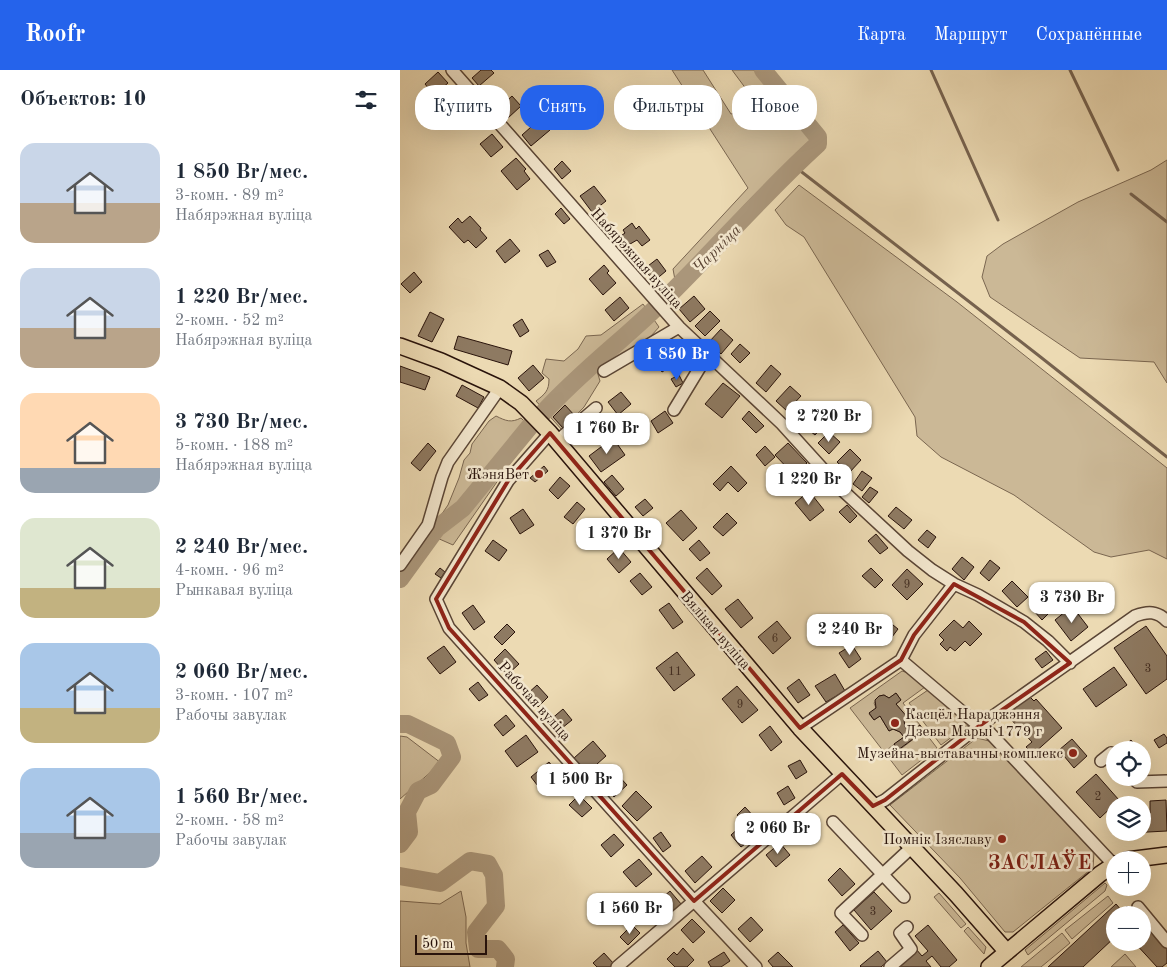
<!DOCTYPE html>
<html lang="ru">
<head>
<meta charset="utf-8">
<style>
  body { margin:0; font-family:"Old Standard TT",serif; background:#f6f6f7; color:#1f2937; height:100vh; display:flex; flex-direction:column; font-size:19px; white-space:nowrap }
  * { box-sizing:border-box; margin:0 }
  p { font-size:16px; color:#747a83 }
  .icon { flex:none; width:28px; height:28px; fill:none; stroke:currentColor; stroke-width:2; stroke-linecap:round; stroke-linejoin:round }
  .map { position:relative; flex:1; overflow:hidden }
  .drawer { display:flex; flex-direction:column; background:#fff; width:400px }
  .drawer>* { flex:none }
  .hud { position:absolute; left:15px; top:15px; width:475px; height:45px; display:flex; gap:10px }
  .buttons { position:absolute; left:706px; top:671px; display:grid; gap:10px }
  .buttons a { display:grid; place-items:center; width:45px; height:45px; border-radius:50%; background:#fff; box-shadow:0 5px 20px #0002; font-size:25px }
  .scale { position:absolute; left:15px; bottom:12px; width:72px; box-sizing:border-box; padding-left:5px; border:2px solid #29130b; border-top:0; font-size:14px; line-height:18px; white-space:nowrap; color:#29130b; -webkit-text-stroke:4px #f3e7ce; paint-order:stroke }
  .price { position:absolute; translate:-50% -42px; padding:0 11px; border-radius:10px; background:#fff; color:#222; font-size:16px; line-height:32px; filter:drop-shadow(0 1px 2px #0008) }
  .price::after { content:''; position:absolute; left:50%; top:30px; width:15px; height:11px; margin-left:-8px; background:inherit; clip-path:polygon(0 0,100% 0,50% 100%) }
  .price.current { background:#2563eb; color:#fff }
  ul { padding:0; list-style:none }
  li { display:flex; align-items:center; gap:15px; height:125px; padding:0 20px }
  li span { display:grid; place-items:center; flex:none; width:140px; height:100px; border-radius:15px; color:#555 }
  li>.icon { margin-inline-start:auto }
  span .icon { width:60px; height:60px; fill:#fffc; stroke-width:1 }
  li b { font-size:21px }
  h2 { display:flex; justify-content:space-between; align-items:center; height:60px; padding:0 20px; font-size:21px }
  .tag { padding:0 18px; border-radius:20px; background:#fff; box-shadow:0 5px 20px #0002; font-size:18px; line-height:45px }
  .tag.current { background:#2563eb; color:#fff }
  header { display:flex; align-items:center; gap:30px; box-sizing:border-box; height:70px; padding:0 25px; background:#2563eb; color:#fff }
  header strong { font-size:24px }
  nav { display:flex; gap:28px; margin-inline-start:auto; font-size:18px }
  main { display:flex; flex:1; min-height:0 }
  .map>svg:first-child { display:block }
  .green { fill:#cbb896; stroke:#7a6650 }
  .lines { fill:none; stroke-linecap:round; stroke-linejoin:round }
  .stream { stroke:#76624e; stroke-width:3 }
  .river { stroke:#aa967a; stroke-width:18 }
  .building { fill:#8e7a62; stroke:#29130b }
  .minor-casing { stroke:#5a4535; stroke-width:14 }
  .major-casing { stroke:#29130b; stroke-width:18 }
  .minor { stroke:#f3e7ce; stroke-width:11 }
  .major { stroke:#ecdab3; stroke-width:15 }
  .marked { fill:none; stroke:#8f2418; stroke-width:4; stroke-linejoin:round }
  .poi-dot { fill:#8f2418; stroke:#f3e7ce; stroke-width:2 }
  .labels { text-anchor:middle; stroke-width:5; stroke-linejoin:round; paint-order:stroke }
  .number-label { font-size:12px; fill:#422d21 }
  .street-label { font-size:15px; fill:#29130b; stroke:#f3e7ce }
  .poi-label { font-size:15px; fill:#29130b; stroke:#f3e7ce; text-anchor:end }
  .water-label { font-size:16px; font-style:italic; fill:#5d4737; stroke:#f3e7ce }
  .district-label { font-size:20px; font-weight:bold; letter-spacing:1px; fill:#7a1f14; stroke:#f3e7ce }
</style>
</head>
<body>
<header>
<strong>Roofr</strong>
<nav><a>Карта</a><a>Маршрут</a><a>Сохранённые</a></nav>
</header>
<main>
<section class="drawer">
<h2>Объектов: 10<svg class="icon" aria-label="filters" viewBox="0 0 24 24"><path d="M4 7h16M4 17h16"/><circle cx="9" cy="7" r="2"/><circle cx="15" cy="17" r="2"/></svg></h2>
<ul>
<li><span style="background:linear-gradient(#c9d6e8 60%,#b9a48a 0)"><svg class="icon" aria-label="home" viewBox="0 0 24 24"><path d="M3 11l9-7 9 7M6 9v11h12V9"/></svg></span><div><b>1 850 Br/мес.</b><p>3-комн. · 89 m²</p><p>Набярэжная вуліца</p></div></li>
<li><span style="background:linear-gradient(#c9d6e8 60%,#b9a48a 0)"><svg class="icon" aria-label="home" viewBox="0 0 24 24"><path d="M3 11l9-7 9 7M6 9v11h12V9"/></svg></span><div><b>1 220 Br/мес.</b><p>2-комн. · 52 m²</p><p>Набярэжная вуліца</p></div></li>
<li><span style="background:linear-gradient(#ffd9b3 75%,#9aa5b1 0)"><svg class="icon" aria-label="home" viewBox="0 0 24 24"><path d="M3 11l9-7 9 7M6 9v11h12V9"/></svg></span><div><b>3 730 Br/мес.</b><p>5-комн. · 188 m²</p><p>Набярэжная вуліца</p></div></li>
<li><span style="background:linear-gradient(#dfe7d0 70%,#c2b280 0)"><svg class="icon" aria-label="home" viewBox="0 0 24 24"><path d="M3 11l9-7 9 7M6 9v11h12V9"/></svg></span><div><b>2 240 Br/мес.</b><p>4-комн. · 96 m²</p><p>Рынкавая вуліца</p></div></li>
<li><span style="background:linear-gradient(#a9c7e8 65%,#c2b280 0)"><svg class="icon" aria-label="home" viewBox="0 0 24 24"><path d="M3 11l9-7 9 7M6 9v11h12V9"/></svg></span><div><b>2 060 Br/мес.</b><p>3-комн. · 107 m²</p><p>Рабочы завулак</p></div></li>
<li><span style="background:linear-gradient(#a9c7e8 65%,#9aa5b1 0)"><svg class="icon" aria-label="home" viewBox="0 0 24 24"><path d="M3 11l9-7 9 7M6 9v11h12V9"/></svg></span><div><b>1 560 Br/мес.</b><p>2-комн. · 58 m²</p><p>Рабочы завулак</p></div></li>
</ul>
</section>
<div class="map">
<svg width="767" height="897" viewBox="0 0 767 897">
  <rect width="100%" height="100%" fill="#ecdab3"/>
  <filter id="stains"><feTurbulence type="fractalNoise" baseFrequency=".004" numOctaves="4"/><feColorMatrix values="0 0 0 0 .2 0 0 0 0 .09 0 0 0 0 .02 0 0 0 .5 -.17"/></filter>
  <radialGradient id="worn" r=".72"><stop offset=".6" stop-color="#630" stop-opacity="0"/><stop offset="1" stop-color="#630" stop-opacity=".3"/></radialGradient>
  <!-- green -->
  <path class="green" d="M272,0H303L331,44L361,39L332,0H354L411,71L352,127L275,210L273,199L348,118Z
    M767,90V313L754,292L680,288L590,227L582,207L587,186L603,174L678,132L751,100Z
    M399,115L557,232L767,398V489L749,480L711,487L694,482L614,425L541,387L517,366L515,347L404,167L386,155L375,140Z
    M243,234L259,257C248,270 234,284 217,289L212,286L197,301L200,311L184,337L162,360L136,331C145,324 149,321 149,309L142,303L146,289L164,291L178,279L186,266L201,265Z
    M96,346C106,351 111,353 121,348L135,362L108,396L53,475L28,464L48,435L59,408L64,390L70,383L72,374L89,351Z
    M502,601L508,603L525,617L503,633L520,655L510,663L505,657L504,650L507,647L496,634L501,630L496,623L489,628L484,625L479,626L474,633L476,638L469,644L474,650L480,646L489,661L493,659L500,662L504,667L484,682L450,638Z
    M528,620L568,655L541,675L509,633Z
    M524,661L537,678L502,705L489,688Z
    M0,666L7,667L41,693L0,729Z
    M577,668L589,671L694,783L693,797L690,800L613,862H605L560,808L490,735Z
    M705,813L707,815L705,821L628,885L625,880Z
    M61,821L66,847V873L70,897H0V831L40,834Z
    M539,823L566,854L561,858L534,827Z
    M708,826L713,833L672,869L665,860Z
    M568,857L586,877L584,884L564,861Z
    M662,863L670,873L641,897H621Z
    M725,884L736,897H711Z"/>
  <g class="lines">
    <!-- stream -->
    <path class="stream" d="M531,0L598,150
      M670,0L718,100
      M394,96L638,285L767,387
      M731,124L767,152"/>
    <!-- river -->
    <path class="river" d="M143,343C181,301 226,268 265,229C317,178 364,123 418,74V67L363,0
      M0,509L37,458L63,438L131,355
      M0,654H8L47,673L52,687L31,715L18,721L7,742L9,762L0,774
      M0,806L40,813L70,791L88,794L94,805L96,836L76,862L78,879H98L106,889L105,897"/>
  </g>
  <!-- building -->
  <path class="building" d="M81,0H91L94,3L79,16L72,8Z
    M38,2L48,13L34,25L25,14Z
    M52,24L66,38L52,51L38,37Z
    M112,26L121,36L108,48L99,38Z
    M140,49L150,60L131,76L122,65Z
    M92,64L103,77L91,87L80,74Z
    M116,88L126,99L124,101L130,109L117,120L101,101Z
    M162,91L171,101L162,109L154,99Z
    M194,116L206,131L192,142L180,126Z
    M161,138L170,149L164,154L155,144Z
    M70,146L81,158L80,160L87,168L76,178L68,170L64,173L49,157L58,148L62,153Z
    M232,153L236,159L239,156L250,170L242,176L237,170L225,177L218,168L225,163L223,160Z
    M110,169L120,181L105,193L96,181Z
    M148,180L156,192L147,197L139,185Z
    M257,189L266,201L254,211L244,199Z
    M204,195L209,201L207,203L216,213L203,225L189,209Z
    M14,202L22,212L10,223L1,214Z
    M294,226L305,239L290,252L279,239Z
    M220,227L229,238L214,251L205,240Z
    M310,241L320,251L305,266L295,256Z
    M30,242L44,249L32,272L18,266Z
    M122,249L129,261L120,267L113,255Z
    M321,259L333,270L321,284L309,272Z
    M58,266L112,281L108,295L54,279Z
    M340,274L350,283L340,293L331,284Z
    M271,278L279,291L262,302L254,289Z
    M133,295L144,308L129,321L118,308Z
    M371,295L381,304L366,322L356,313Z
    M0,296L30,307L25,320L0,312Z
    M279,305L283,313L276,317L271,309Z
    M323,313L340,326L322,348L305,334Z
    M62,315L84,327L78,338L56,326Z
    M390,316L401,326L387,341L376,331Z
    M221,322L231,334L218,345L208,332Z
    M165,335L175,346L163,358L153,347Z
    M265,341L273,353L258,363L251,351Z
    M349,341L364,356L356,363L342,349Z
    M416,345L426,353L415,365L405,357Z
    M429,362L440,372L429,384L418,373Z
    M213,368L225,385L201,402L189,386Z
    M28,373L36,381L20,401L11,393Z
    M388,373L407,393L394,405L375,385Z
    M365,376L375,387L365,396L356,385Z
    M450,379L461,390L449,403L437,392Z
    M144,396L148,401L135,412L130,408Z
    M331,396L347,413L338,422L328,412L320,421L313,414Z
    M462,401L472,408L462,421L453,414Z
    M212,405L224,419L216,426L204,412Z
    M160,407L170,416L158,429L149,420Z
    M470,417L478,422L469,433L462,427Z
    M409,421L424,440L410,451L395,433Z
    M245,429L253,438L243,446L235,437Z
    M177,432L185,439L173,454L164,447Z
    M447,435L457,446L450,453L439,442Z
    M496,437L512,450L504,459L488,446Z
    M123,439L134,455L120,464L110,448Z
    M281,440L297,458L283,471L266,453Z
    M327,443L337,453L323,466L313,457Z
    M205,454L212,463L197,474L191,466Z
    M527,460L536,467L528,478L518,470Z
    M476,464L488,478L480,484L468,471Z
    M93,470L107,480L99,491L85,481Z
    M299,470L310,483L300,491L289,479Z
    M219,478L231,492L219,503L207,489Z
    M562,487L574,497L564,510L552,499Z
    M590,490L600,498L589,511L580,503Z
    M40,498L45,502L41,508L35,504Z
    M307,498L322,516L312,525L296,508Z
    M471,498L483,510L475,518L462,506Z
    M507,499L523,514L507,530L492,515Z
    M240,503L252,517L242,525L230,511Z
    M612,511L628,527L617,537L602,521Z
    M338,529L353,548L341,558L325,539Z
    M269,533L283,552L273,559L259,540Z
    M642,533L650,542L642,550L634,541Z
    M73,535L85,552L74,560L62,543Z
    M672,536L688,557L671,571L655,550Z
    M554,550L563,558L569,551L582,564L570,576L565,571L555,581L550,577L547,581L540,574L544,570L539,565Z
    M377,551L391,568L373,584L358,567Z
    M488,551L498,559L486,575L475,566Z
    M107,554L115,562L102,575L94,567Z
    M746,556L767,586V609L746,624L714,578Z
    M452,575L461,589L449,598L439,583Z
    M44,576L56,592L40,604L27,588Z
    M105,579L119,594L107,605L94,590Z
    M646,581L653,590L642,598L635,589Z
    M277,582L295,605L274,621L256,598Z
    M714,597L727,615L696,637L683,619Z
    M435,604L445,621L426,632L415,616Z
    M399,609L410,625L398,633L387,618Z
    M78,612L88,625L79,631L69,619Z
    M137,615L148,627L138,637L126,625Z
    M337,616L358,640L342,653L322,629Z
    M496,623L501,630L496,634L508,648L504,650L505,657L510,663L520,655L524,661L498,680L494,674L504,667L500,662L493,659L489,661L480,646L474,650L469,643L476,638L475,630L479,626L484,625L489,628Z
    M627,624L634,631L636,629L662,658L633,684L626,677L632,672L605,643Z
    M163,639L172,650L157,662L149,651Z
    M106,645L115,656L103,666L94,655Z
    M370,656L382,672L371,681L359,665Z
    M764,664L767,668V673L759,678L754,670Z
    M126,665L138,682L117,697L105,681Z
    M672,669L687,686L674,698L659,680Z
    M731,670L739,680H726L723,677Z
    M193,671L206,686L187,703L174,688Z
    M400,690L407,702L396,709L388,696Z
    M149,692L159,705L141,720L131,707Z
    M214,701L227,715L214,727L202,713Z
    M696,704L719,730L700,748L676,722Z
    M388,716L395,728L384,735L377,723Z
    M236,721L252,737L237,751L222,736Z
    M179,725L192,738L182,747L169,735Z
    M766,730L767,761L729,763L742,762V744L750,743V731Z
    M345,737L356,749L347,757L337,745Z
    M341,756L352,769L341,777L331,765Z
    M261,762L271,776L263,782L253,768Z
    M214,764L224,775L211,787L201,775Z
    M380,773L390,785L376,797L366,785Z
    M302,786L312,797L295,813L285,801Z
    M239,789L252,804L236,817L223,802Z
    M440,798L455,814L442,826L428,810Z
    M323,818L335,830L322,843L310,831Z
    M270,821L282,835L267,848L255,834Z
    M474,822L492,841L471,860L454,840Z
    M716,834L722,841L727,836L735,845H715V867L683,897H648Z
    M351,847L363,860L350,872L338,859Z
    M292,849L305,862L293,873L281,860Z
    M742,853L767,879V893L762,897H757L734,872H742Z
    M232,855L240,863L228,875L220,867Z
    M443,855L459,873L450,881L435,862Z
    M528,855L557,890L549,897H541L532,886L526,891L531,897H496L516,879L522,886L528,881L515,866Z
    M283,878L294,890L287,897H275L267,889L274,882L277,885Z
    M478,881L487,892L481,897H461L460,896Z
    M324,882L330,891L321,897H311L308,892Z
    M378,882L393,897H373L368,891Z
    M204,883L214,894L210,897H197L193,893Z"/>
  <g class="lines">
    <defs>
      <path id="minor" d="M52,0L279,257L382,354L440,418L508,481L532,500L554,514L578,525L624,552L648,571L670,593
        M204,301L279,257
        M274,340L308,284
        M150,363L108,411L36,529L49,558L294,831L356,897
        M157,371L196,338
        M0,495L28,455L42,407L48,392L100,318
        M501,590L579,656L590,663L714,795
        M400,658L501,590L514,565L554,514
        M701,691L711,683L715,687
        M733,708L737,712L767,711
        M473,736L485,730L579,656L735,546C748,541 757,541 767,551
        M433,752L504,827
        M738,837L767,872
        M462,865L441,843L512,777
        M217,897L442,704
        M490,897L511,879L500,863L507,857"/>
      <path id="major" d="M0,276L41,291L100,318L121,333L150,363L400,658L556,824L607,882
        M727,790L767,785
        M589,897L700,804L715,794"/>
    </defs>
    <!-- minor casing -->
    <use href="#minor" class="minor-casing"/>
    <!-- major casing -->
    <use href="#major" class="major-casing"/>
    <!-- minor -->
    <use href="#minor" class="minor"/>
    <!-- major -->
    <use href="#major" class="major"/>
  </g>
  <!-- marked area -->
  <path class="marked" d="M150,363L400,658L501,590L514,565L554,514L624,552L670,593L579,656L485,730L473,736L442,704L294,831L49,558L36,529L108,411Z"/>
  <!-- markers -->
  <g class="poi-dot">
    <circle cx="139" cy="404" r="5"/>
    <circle cx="495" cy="653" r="5"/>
    <circle cx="673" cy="683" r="5"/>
    <circle cx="602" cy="769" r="5"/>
  </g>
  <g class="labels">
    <!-- number labels -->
    <g class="number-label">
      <text x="507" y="518">9</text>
      <text x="375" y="572">6</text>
      <text x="748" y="602">3</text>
      <text x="275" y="605">11</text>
      <text x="340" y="638">9</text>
      <text x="698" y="730">2</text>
      <text x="473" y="845">3</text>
    </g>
    <!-- street labels -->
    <g class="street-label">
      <text transform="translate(237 188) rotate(48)" y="5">Набярэжная вуліца</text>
      <text transform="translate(316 560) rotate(49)" y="5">Вялікая вуліца</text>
      <text transform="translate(135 631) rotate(48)" y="5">Рабочая вуліца</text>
    </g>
    <!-- poi labels -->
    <g class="poi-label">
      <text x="129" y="409">ЖэняВет</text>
      <text x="505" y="649" text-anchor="start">Касцёл Нараджэння<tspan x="505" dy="17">Дзевы Марыі 1779 г</tspan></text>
      <text x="663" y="688">Музейна-выставачны комплекс</text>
      <text x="592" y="774">Помнік Ізяславу</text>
    </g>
    <!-- water labels -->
    <g class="water-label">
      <text transform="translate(316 178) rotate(-45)" y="6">Чарніца</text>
    </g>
    <!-- district labels -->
    <g class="district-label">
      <text x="640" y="799">ЗАСЛАЎЕ</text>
    </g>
  </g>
  <rect width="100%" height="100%" filter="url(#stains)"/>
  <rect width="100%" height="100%" fill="url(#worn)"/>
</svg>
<div class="buttons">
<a><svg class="icon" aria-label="locate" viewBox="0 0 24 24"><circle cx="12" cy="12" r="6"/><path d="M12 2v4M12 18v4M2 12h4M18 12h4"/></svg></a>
<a><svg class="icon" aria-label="layers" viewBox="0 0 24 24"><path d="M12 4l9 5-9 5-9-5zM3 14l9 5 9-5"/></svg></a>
<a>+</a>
<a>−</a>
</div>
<div class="scale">50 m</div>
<b class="price current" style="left:277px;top:311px">1 850 Br</b>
<b class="price" style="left:429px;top:373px">2 720 Br</b>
<b class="price" style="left:207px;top:385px">1 760 Br</b>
<b class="price" style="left:409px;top:436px">1 220 Br</b>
<b class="price" style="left:219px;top:490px">1 370 Br</b>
<b class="price" style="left:672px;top:554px">3 730 Br</b>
<b class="price" style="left:450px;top:586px">2 240 Br</b>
<b class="price" style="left:180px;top:736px">1 500 Br</b>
<b class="price" style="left:378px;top:785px">2 060 Br</b>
<b class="price" style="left:230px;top:865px">1 560 Br</b>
<div class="hud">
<a class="tag">Купить</a>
<a class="tag current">Снять</a>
<a class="tag">Фильтры</a>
<a class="tag">Новое</a>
</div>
</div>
</main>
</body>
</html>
